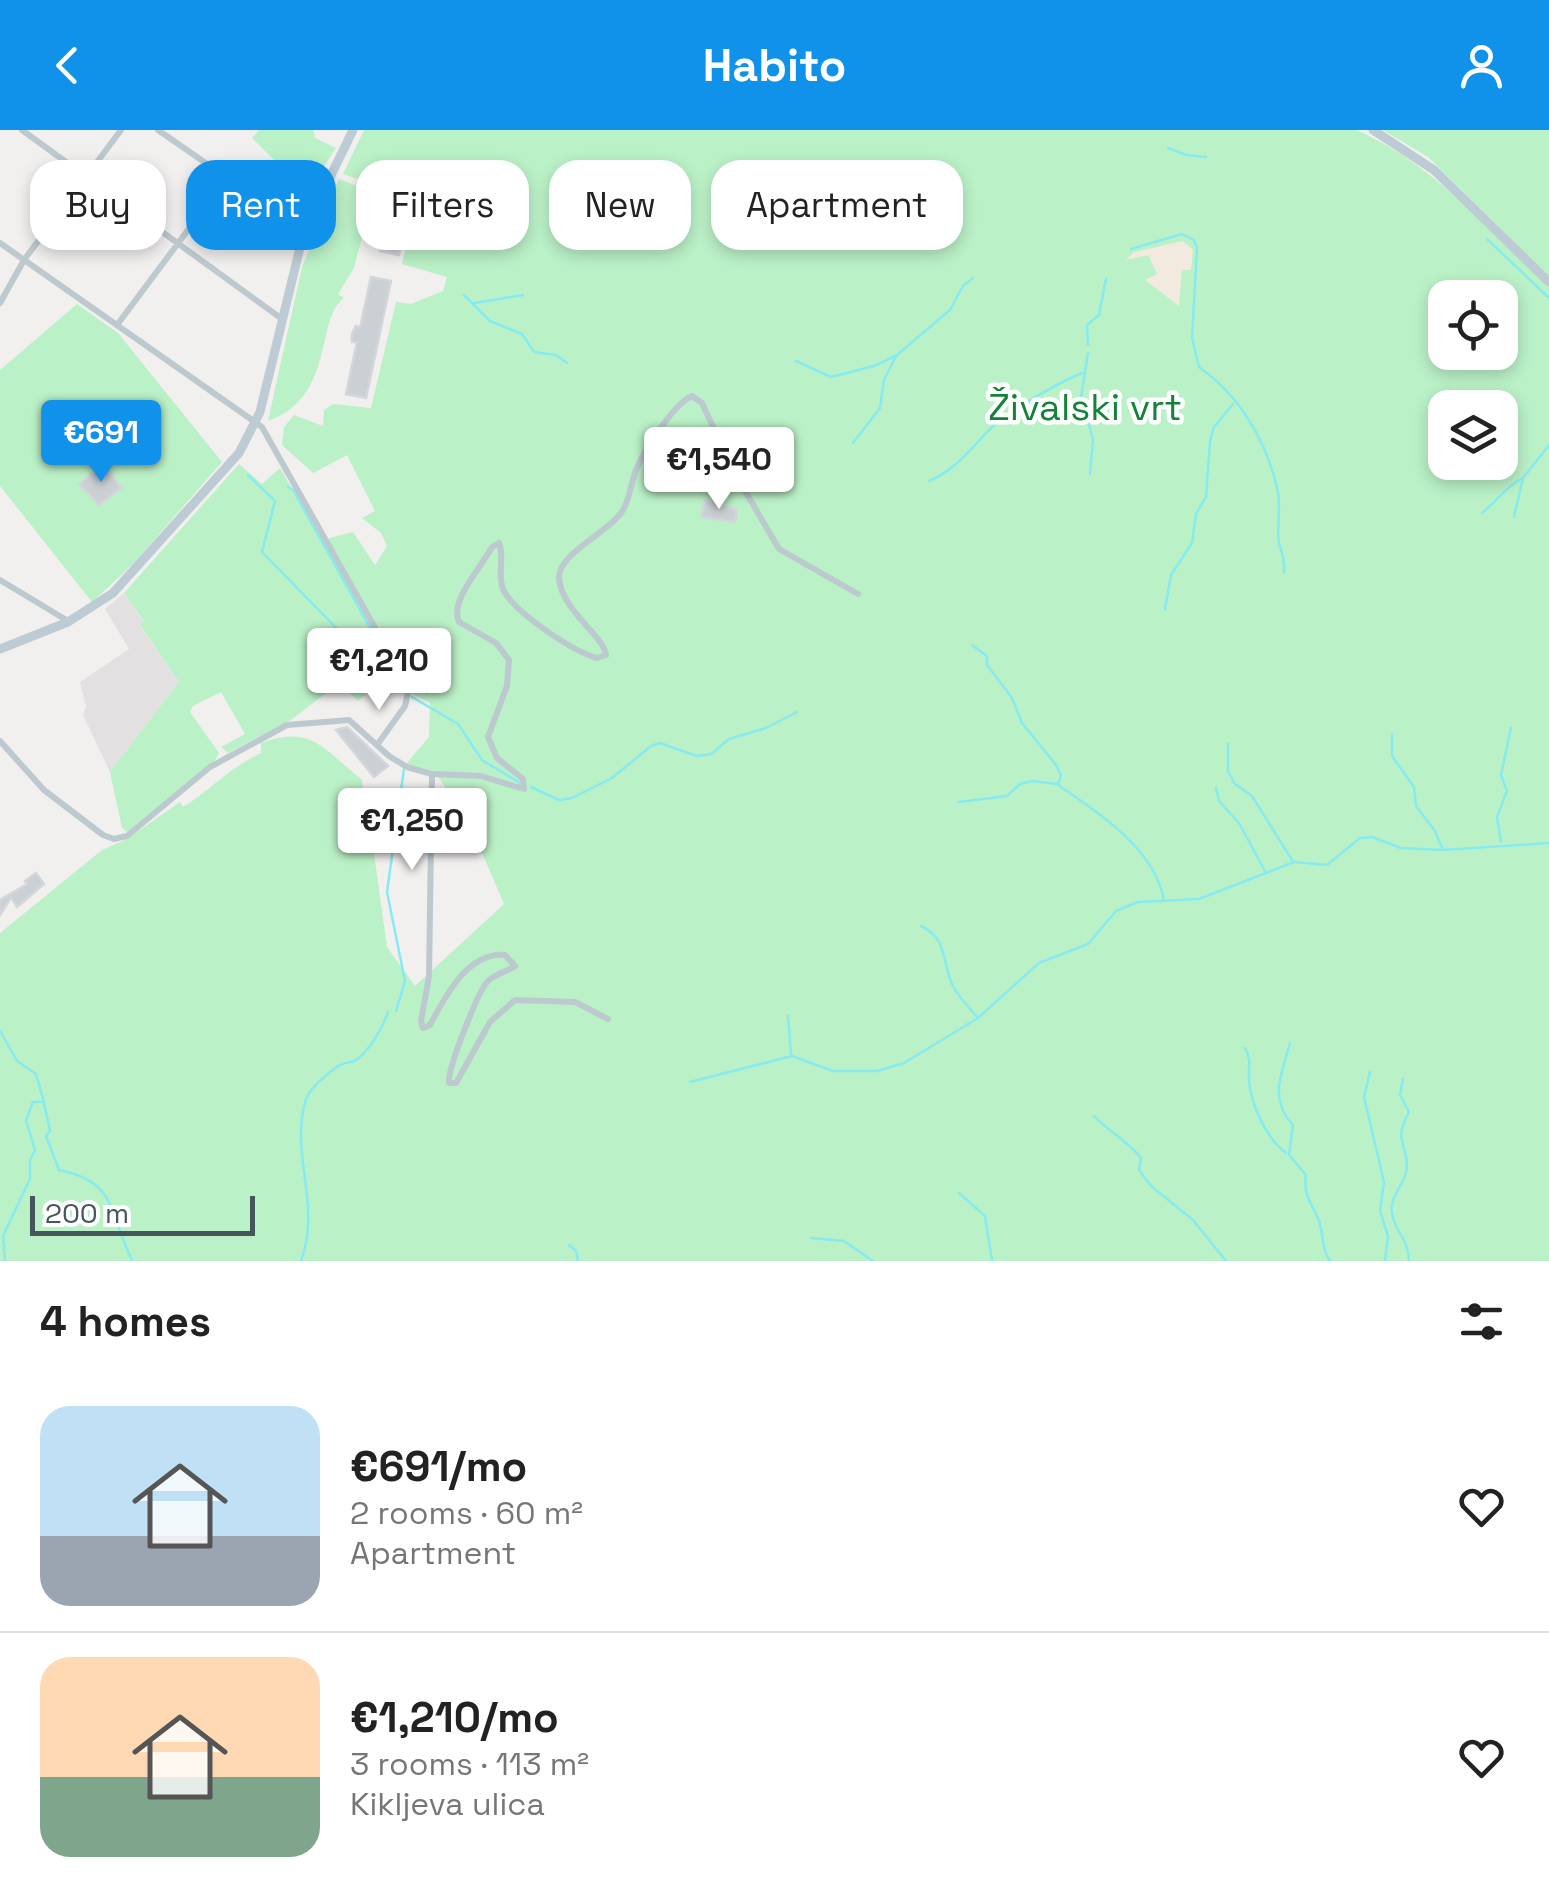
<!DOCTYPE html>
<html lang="en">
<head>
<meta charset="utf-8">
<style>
  body { margin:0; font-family:"Space Grotesk",sans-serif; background:#f6f6f6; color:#222; height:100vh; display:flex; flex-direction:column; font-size:38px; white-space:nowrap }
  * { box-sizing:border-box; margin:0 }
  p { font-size:32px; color:#767676 }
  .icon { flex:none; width:55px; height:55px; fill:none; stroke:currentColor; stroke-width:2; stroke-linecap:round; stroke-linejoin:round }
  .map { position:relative; height:1131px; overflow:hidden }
  .side { display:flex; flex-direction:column; background:#fff; flex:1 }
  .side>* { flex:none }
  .banner { position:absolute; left:30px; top:30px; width:1000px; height:90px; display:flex; gap:20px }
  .controls { position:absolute; left:1428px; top:150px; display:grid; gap:20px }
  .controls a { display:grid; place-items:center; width:90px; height:90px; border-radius:20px; background:#fff; box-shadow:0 5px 15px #0003; font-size:50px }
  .scale { position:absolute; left:30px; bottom:25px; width:225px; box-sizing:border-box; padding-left:10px; border:5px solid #46565d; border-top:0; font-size:28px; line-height:35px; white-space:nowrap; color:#46565d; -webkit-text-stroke:8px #fff; paint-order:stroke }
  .price { position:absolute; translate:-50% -85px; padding:0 22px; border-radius:10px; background:#fff; color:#222; font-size:32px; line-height:65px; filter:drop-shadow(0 2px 5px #0008) }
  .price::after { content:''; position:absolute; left:50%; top:60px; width:30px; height:22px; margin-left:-15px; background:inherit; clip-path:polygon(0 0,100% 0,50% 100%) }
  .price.selected { background:#1092ea; color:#fff }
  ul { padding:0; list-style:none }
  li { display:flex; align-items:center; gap:30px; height:250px; padding:0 40px }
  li+li { border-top:2px solid #e0e0e0 }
  li span { display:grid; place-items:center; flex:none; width:280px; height:200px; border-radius:30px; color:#555 }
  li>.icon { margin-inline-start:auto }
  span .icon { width:120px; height:120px; fill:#fffc; stroke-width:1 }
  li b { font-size:42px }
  h2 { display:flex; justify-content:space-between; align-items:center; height:120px; padding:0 40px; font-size:42px }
  .chip { padding:0 35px; border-radius:30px; background:#fff; box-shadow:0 5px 15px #0003; font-size:35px; line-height:90px }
  .chip.selected { background:#1092ea; color:#fff }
  header { display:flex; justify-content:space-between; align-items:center; height:130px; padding:0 40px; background:#1092ea; color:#fff; font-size:45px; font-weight:700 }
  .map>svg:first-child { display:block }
  .education { fill:#e3e0e1 }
  .green { fill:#bbf1c7; fill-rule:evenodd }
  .sand { fill:#f3eadf }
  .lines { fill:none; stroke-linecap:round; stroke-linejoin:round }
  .stream { stroke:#86ebf0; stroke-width:2.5 }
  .building { fill:#cbd0d4; stroke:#d3d6db; stroke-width:2.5 }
  .minor { stroke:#bcc9cf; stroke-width:6 }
  .secondary { stroke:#bccbd4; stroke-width:9 }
  .labels { text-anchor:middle; stroke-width:9; stroke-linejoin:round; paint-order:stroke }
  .park-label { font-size:38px; fill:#138339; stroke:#fff }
</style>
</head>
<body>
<header><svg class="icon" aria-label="back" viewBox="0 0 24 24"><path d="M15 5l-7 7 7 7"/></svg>Habito<svg class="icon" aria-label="person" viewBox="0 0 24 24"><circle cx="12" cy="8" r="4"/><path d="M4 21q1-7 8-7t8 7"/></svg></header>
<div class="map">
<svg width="1549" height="1131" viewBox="0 0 1549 1131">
  <rect width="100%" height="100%" fill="#f2efef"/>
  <!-- education -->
  <path class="education" d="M124,463L144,492L140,496L179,552L110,642L83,585L86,577L80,552L129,519L105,479Z"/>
  <!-- green -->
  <path class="green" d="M259,0H313L315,8L336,18L313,53H297L252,8Z
    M364,0H1356C1433,33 1489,101 1549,157V1131H0V803L102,720L127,709L180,672L183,677C211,660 230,637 261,623V613C311,594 324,619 362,650L366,707L373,716L387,817L415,856L504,774L467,688L434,641L406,634L429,607L430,573L402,558L388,534L356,552L365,565L358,571L339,553L291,590L228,623L221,617L245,604L221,562L193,576L190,582L219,623L214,632L127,702L122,698L110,642L179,552L140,495L144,491L124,463L239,334L262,354L280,338L322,410L353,402L375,435L387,416L381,403L362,388L375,381L347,325L313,343L282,315L284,297L294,285L323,296L324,280L333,274L371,278L396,172L411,174L443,161L447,147L402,134L411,94L409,75L378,56L343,44ZM1445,168H1500V222H1445ZM1445,278H1500V332H1445Z
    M1383,0H1549V146L1428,27Z
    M339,49L373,62L377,73L371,94L366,93L354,138L338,164L344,168C315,188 336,267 268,291L302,137Z
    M77,174L118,203L222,332L132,435L92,472L0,356V240Z"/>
  <!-- sand -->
  <path class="sand" d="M1183,111L1193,120L1191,140H1182L1179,176L1145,150L1157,144L1148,125L1126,130L1134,122Z"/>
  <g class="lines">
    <!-- stream -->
    <path class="stream" d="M1168,18L1186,25L1206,27
      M1487,109L1549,168
      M1131,119L1182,104L1194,110L1197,118L1192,208L1199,237C1239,265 1266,310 1277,358C1282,376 1276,396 1279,413C1282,424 1285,430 1284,443
      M464,165L490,191L522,204L534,222L556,225L567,233
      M475,173L523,165
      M1088,215L1087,195L1099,185L1106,149
      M1088,223L1081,267L1093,309L1090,344
      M796,231L831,247L874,236L897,225L950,180L963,156L973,148
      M853,313L880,278L884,250L896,226
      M248,345L275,371L262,422L346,508
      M929,351C955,340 969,321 988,301C1010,280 1054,255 1082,243
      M288,357L293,360L406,562
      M1482,383C1497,372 1505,357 1521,349
      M1514,387L1523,348L1549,315
      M1165,479L1171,445L1192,413L1196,384L1206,367L1210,311L1214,297L1233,274
      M972,515L987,526V535L1012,568L1022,593L1056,635L1061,645L1058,655C1099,683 1154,718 1164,770
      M412,567L458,594L482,630L520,653
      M1392,604V626L1414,657L1416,676L1435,701L1443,720
      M1228,614V641L1235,654L1252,666L1292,730
      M531,657L559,670L572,668L612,648L651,616L660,613L697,626L711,624L729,609L766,598L797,582
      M1216,658L1219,671L1239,693L1265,741
      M959,672L1007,666L1020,654L1033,651L1057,654
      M1501,712L1497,687L1507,661L1501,645L1511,598
      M921,796C946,808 942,827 950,849C955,864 968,876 978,888
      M396,881L405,851L387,762L404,639
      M788,886L791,924
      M0,901L17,931L36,944L44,972H33L26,990L35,1020L30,1030V1049L3,1106L5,1131
      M1290,913C1282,944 1268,968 1293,995L1289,1025L1306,1045C1303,1068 1312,1072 1319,1091C1324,1106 1321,1117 1330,1131
      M1245,918C1252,931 1248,935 1249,949C1250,974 1267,1009 1286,1023
      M1370,942L1364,967L1384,1052L1380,1081L1388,1106L1385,1131
      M1403,948L1400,965L1409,982C1391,1014 1411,1015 1406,1043C1402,1058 1387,1069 1393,1088C1398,1106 1408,1108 1409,1131
      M690,952L792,926L833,941H877L904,933L978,888L1039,833L1088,814L1116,781L1138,772L1199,769L1294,732L1327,735L1360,708L1372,707L1401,718L1443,720L1549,713
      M44,973L50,1001L46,1006L59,1040C118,1052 108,1082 132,1130
      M1094,986C1108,1001 1129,1012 1141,1028L1139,1040L1151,1056L1193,1090L1226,1131
      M959,1063L985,1086L992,1131
      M811,1108L844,1111L873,1131
      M569,1115L576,1121L578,1131
      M301,1131C322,1074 289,1023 306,969C310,958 328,943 338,936C345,931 352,934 359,928C372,916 383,897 388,882"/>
  </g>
  <!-- building -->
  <path class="building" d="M387,90L406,94L399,125L380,121Z
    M371,147L391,151L366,268L346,264L357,212H352V204L356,196L360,198Z
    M104,334L121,358L99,375L79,354Z
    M705,370L737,380L735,392L701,387Z
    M347,597L388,636L374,647L336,600Z
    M36,743L44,754L17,777L11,767L0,785V770L27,754L25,751Z"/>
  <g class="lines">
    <!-- minor -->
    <path class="minor" d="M22,0L282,189
      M158,0L304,101
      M0,113L262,297L409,558L405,576L377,615
      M0,173L24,130L121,0
      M117,195L226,49
      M0,450L68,491
      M0,611L44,660L103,705L114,709L127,706L210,637L287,595L349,590L389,626L407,637L432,644L481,646L524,659L523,649L497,628L488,607L507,556L509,530L496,513L459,492C449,471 481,438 492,417L499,413C505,427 497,444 503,459C513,482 574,522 597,528L606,525C604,506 561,480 559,448C558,424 607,403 621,383C629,372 630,359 634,346C640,326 673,274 692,266L702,273L734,342L779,419L858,464
      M432,644L429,847L421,891L423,898L430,895C445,867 467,822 505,825L515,836C507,842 496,843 488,851C478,861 447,940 449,953H456L490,892L515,870L575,872L608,889"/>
    <!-- secondary -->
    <path class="secondary" d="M1373,0L1434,40L1549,152
      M0,519L68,492L113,463L239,323L260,282L304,101L353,0"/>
  </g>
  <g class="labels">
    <!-- park labels -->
    <g class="park-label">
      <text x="1085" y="290">Živalski vrt</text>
    </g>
  </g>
</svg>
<div class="controls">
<a><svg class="icon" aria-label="locate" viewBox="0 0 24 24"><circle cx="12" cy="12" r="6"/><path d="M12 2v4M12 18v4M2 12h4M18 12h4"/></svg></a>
<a><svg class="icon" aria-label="layers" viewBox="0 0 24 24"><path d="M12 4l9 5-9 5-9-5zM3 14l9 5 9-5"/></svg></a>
</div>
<div class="scale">200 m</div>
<b class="price selected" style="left:101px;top:355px">€691</b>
<b class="price" style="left:719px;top:382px">€1,540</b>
<b class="price" style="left:379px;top:583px">€1,210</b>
<b class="price" style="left:412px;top:743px">€1,250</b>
<div class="banner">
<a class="chip">Buy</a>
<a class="chip selected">Rent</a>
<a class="chip">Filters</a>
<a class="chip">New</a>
<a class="chip">Apartment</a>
</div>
</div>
<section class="side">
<h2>4 homes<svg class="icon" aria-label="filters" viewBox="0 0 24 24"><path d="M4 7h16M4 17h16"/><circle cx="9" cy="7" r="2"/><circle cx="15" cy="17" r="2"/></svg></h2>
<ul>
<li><span style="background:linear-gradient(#bfe0f5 65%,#9aa5b1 0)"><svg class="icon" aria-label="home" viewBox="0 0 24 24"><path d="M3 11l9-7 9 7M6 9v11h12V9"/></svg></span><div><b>€691/mo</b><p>2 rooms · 60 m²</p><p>Apartment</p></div><svg class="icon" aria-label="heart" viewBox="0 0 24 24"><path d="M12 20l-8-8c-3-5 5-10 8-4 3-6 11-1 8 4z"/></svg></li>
<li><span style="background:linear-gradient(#ffd9b3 60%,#7fa58c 0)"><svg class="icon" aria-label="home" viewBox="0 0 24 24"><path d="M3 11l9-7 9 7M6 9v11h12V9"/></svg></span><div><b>€1,210/mo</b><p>3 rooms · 113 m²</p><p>Kikljeva ulica</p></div><svg class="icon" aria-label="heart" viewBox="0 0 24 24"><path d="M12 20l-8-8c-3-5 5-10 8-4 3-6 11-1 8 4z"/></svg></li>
</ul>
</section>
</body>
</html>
